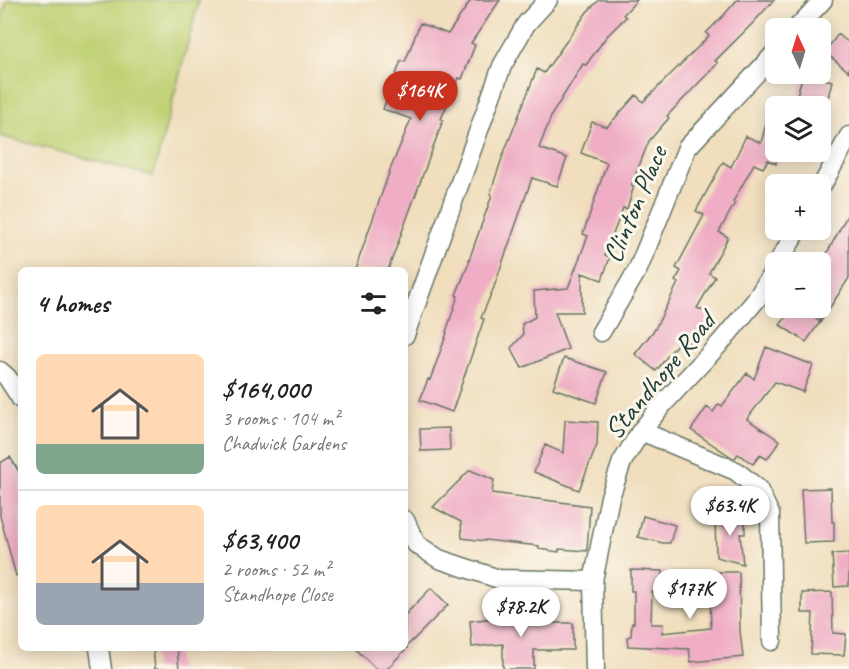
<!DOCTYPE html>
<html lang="en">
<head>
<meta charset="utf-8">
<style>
  body { margin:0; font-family:Caveat,sans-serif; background:#f2f2f2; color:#222; height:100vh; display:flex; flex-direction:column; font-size:22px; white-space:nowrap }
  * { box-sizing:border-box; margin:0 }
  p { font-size:20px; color:#767676 }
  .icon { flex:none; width:33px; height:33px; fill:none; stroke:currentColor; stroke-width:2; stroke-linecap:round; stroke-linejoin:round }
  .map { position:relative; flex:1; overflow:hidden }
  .drawer { position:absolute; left:18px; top:267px; width:390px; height:384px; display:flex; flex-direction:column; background:#fff; border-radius:9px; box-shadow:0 3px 15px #0003 }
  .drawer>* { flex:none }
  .needle { width:39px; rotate:356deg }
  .tools { position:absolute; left:765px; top:18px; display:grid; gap:12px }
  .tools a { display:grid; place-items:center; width:66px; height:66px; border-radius:9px; background:#fff; box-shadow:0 3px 15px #0003; font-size:30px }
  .price { position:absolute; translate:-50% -51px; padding:0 14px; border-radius:21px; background:#fff; color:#222; font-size:20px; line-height:39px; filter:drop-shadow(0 2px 3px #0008) }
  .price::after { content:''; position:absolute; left:50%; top:36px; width:18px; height:14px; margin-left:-9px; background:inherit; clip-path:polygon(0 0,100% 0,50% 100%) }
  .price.on { background:#c8321e; color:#fff }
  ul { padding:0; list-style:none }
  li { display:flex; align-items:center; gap:18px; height:150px; padding:0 18px }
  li+li { border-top:2px solid #e0e0e0 }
  li span { display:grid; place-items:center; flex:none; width:168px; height:120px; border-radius:9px; color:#555 }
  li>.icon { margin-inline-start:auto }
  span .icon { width:72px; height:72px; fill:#fffc; stroke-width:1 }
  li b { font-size:26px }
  h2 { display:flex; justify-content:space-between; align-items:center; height:72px; padding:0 18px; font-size:26px }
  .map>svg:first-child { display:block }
  .green { fill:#c0d174; stroke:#708754; stroke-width:1.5 }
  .building { fill:#efaec5 }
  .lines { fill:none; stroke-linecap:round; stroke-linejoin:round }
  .street-casing { stroke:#687564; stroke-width:21 }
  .street { stroke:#fff; stroke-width:18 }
  .labels { text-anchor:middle; stroke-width:6; stroke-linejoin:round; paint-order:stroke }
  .street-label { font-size:28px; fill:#1f3d34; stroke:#fbf7ec }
</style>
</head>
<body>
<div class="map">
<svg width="849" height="669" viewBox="0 0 849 669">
  <rect width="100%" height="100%" fill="#fbf7ec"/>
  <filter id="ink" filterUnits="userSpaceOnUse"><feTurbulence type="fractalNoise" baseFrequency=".0167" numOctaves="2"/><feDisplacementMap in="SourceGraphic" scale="12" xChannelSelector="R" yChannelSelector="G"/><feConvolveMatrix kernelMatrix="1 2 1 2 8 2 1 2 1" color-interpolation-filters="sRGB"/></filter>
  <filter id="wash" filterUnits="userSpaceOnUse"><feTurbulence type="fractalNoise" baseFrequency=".008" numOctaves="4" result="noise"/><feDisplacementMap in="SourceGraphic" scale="24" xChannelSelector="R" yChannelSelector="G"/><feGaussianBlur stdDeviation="1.35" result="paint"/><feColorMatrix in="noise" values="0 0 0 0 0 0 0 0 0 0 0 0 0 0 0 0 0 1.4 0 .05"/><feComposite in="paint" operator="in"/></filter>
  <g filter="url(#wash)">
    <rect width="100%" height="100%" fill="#f0debd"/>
    <!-- green -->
    <path class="green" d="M7,0H199L153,176L0,136V26Z"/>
    <g id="blocks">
      <!-- building -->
      <path class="building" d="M471,0H500L471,43L475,45L462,79L459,78L441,119L443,120L388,270H355L390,170L411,119L383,109L401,61L405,62L420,23L448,34Z
        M599,0H637L623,15L626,17L606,37L586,65L583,64L552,114L539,148L567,158L557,186L532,178L494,287L481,318L484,319L452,412L420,400L428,379L430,380L447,333L446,332L458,296L456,295L470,260H469L492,195L490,194L502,158L537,69L544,73L587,12Z
        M737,0H774L752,24L715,61L718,63L667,116L669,118L649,141L631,186H634L627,209L623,208L605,255L610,257L602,280L582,273V312H555L568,349L522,368L511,348L523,335L522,324L535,317L534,291L568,288L588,236L583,234L607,163L581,153L592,122L607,127L636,95L643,102L709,36L706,33L723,16Z
        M838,34L849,43V72L825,52Z
        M803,74L832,81L827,102L797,95Z
        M770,108H776V164L768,160L763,168L754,164L733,202L735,203L719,232L728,237L709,273L715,277L697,308L711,315L696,346L681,339L656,371L635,354L655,329L678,283L675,281L681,271L676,268L704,215L696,211L723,162L731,167L746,136L761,143Z
        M849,212V278L820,323V266Z
        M793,308H799L820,322L806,342L780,325Z
        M766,347L813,365L803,392L775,382L747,419L780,441L767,459L760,455L753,464L738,454L735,458H733L691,430L707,407L713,412L719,404L722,406L747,373L754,379Z
        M564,358L607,372L596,403L553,388Z
        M565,420L598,422L597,445L579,490L534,472L545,445L563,453Z
        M449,428L450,450L421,451L420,429Z
        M10,457L21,475V575L16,576L0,516V463Z
        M470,470L494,480L492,493L590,506L587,551L559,549V552L539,549V546L485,540V541L462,538L461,522L433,507Z
        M831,488L832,522H834V542L804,543L801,489Z
        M745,514V534H740L743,564L716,557L715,515Z
        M643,516L675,525L670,543H663L638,537Z
        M849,553V586L834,587L832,554Z
        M631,570L663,571L662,592H652L651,624H663L662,633L711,628L710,598L718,597L716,572H739L740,631L743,657L691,662L689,649L628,646L627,637L631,636L632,623H634V591H631Z
        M431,588L448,605L405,648H407L387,669H376L355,648H405V615Z
        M832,592L833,633L846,634L844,655L811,654L813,613H802V593Z
        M510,616H534V623H573V650H534V669H503V644L472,647L470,621Z
        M153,648H177L179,669H155Z"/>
    </g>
  </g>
  <g filter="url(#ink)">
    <use href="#blocks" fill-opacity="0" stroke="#687564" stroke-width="1.5"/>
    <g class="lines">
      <defs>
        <path id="street" d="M797,28L823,0
          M820,189L849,136
          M778,262L798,230
          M601,332L638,269L687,148L776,52
          M405,335L502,66L526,24L548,0
          M0,371L7,377L21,399
          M641,431L736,471L758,489L770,514L772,641
          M405,520L416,544L439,559L499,579L593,581
          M99,648L102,669
          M595,669L593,581L610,497L622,462L641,431L664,403L721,342L756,300L776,267"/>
      </defs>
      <!-- street casing -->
      <use href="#street" class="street-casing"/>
      <!-- street -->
      <use href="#street" class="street"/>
    </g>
  </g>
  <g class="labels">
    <!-- street labels -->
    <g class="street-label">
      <text transform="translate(634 204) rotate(-67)" y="10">Clinton Place</text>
      <text transform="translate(659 375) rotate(-50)" y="10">Standhope Road</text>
    </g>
  </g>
</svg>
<div class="tools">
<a><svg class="needle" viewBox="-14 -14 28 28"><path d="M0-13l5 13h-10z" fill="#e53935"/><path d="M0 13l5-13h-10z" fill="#767676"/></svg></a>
<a><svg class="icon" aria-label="layers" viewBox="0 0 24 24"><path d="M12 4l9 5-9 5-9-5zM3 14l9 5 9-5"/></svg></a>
<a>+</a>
<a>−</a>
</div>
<b class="price on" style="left:420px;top:122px">$164K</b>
<b class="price" style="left:730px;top:537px">$63.4K</b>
<b class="price" style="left:690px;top:620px">$177K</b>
<b class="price" style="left:521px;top:638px">$78.2K</b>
<section class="drawer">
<h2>4 homes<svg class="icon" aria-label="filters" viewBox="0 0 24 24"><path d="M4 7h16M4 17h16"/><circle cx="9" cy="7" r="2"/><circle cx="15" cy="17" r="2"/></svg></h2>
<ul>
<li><span style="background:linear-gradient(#ffd9b3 75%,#7fa58c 0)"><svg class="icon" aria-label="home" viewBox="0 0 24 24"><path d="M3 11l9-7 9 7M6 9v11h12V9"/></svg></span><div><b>$164,000</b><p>3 rooms · 104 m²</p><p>Chadwick Gardens</p></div></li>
<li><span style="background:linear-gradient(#ffd9b3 65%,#9aa5b1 0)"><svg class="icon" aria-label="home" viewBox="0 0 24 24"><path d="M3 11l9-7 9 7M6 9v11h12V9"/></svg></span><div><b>$63,400</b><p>2 rooms · 52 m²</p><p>Standhope Close</p></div></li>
</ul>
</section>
</div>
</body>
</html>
